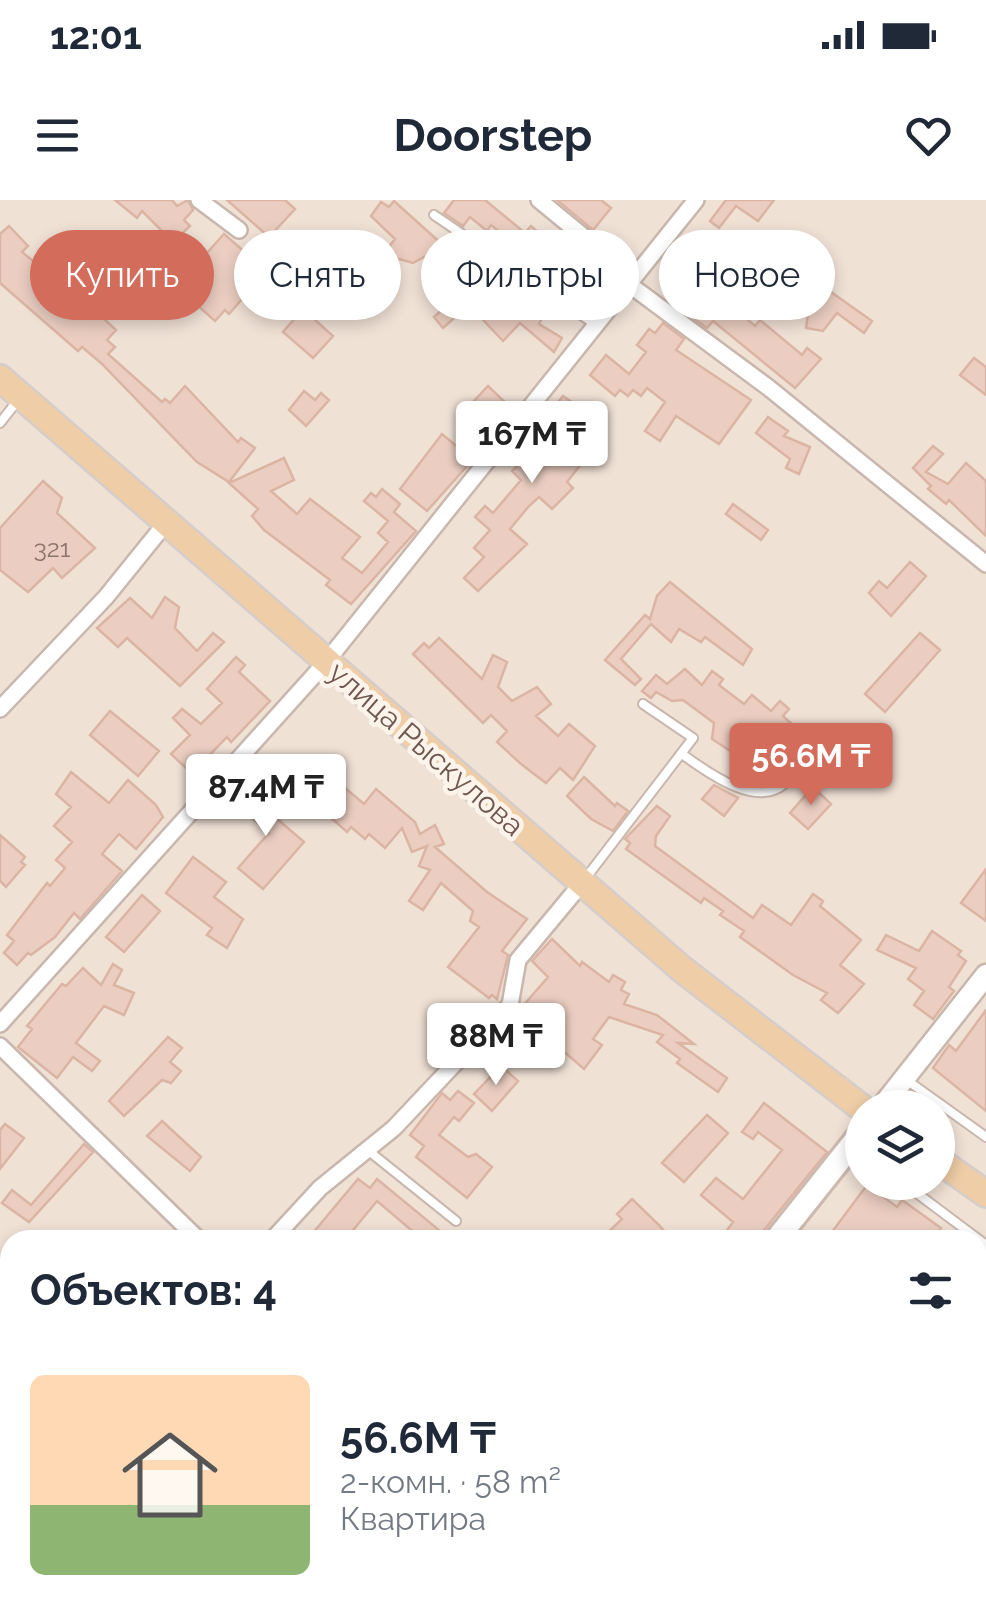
<!DOCTYPE html>
<html lang="ru">
<head>
<meta charset="utf-8">
<style>
  body { margin:0; font-family:Raleway,sans-serif; background:#f2f2f3; color:#1f2937; height:100vh; display:flex; flex-direction:column; font-size:38px; white-space:nowrap }
  * { box-sizing:border-box; margin:0 }
  p { font-size:32px; color:#747a83 }
  .icon { flex:none; width:55px; height:55px; fill:none; stroke:currentColor; stroke-width:2; stroke-linecap:round; stroke-linejoin:round }
  .map { position:relative; flex:1; overflow:hidden }
  .side { position:absolute; left:0px; top:1030px; width:988px; height:392px; display:flex; flex-direction:column; background:#fff; border-radius:30px 30px 0 0; box-shadow:0 5px 15px #0003 }
  .side>* { flex:none }
  .banner { position:absolute; left:30px; top:30px; width:928px; height:90px; display:flex; gap:20px }
  .fabs { position:absolute; left:845px; top:890px; display:grid; gap:20px }
  .fabs a { display:grid; place-items:center; width:110px; height:110px; border-radius:50%; background:#fff; box-shadow:0 5px 15px #0003; font-size:50px }
  .price { position:absolute; translate:-50% -85px; padding:0 22px; border-radius:10px; background:#fff; color:#222; font-size:32px; line-height:65px; filter:drop-shadow(0 2px 5px #0008) }
  .price::after { content:''; position:absolute; left:50%; top:60px; width:30px; height:22px; margin-left:-15px; background:inherit; clip-path:polygon(0 0,100% 0,50% 100%) }
  .price.selected { background:#d36c5b; color:#fff }
  ul { padding:0; list-style:none }
  li { display:flex; align-items:center; gap:30px; height:250px; padding:0 30px }
  li span { display:grid; place-items:center; flex:none; width:280px; height:200px; border-radius:15px; color:#555 }
  li>.icon { margin-inline-start:auto }
  span .icon { width:120px; height:120px; fill:#fffc; stroke-width:1 }
  li b { font-size:42px }
  h2 { display:flex; justify-content:space-between; align-items:center; height:120px; padding:0 30px; font-size:42px }
  .pill { padding:0 35px; border-radius:45px; background:#fff; box-shadow:0 5px 15px #0003; font-size:35px; line-height:90px }
  .pill.selected { background:#d36c5b; color:#fff }
  .status { display:flex; justify-content:space-between; align-items:center; height:70px; padding:0 50px; background:#fff; direction:ltr }
  .status svg { height:28px; fill:currentColor }
  header { display:flex; justify-content:space-between; align-items:center; height:130px; padding:0 30px; background:#fff; font-size:45px; font-weight:700 }
  .map>svg:first-child { display:block }
  .residential { fill:#f0e1d5; fill-rule:evenodd }
  .lines { fill:none; stroke-linecap:round; stroke-linejoin:round }
  .river { stroke:#bddee0; stroke-width:25 }
  .building { fill:#ebcec1; stroke:#dbb4a4; stroke-width:2.5 }
  .service-casing { stroke:#c9b7ad; stroke-width:12 }
  .minor-casing { stroke:#c9b7ad; stroke-width:20 }
  .tertiary-casing { stroke:#c9b7ad; stroke-width:25 }
  .secondary-casing { stroke:#cdb9ae; stroke-width:28 }
  .primary-casing { stroke:#d4cdca; stroke-width:30 }
  .service { stroke:#fff; stroke-width:8 }
  .minor { stroke:#fff; stroke-width:15 }
  .tertiary { stroke:#fff; stroke-width:20 }
  .secondary { stroke:#fff; stroke-width:22 }
  .primary { stroke:#efcea7; stroke-width:25 }
  .labels { text-anchor:middle; stroke-width:9; stroke-linejoin:round; paint-order:stroke }
  .number-label { font-size:25px; fill:#8e756b }
  .street-label { font-size:30px; fill:#6f574e; stroke:#fcf4eb }
</style>
</head>
<body>
<div class="status"><b>12:01</b><svg viewBox="0 0 49 12"><path d="M0 12V9h3v3zM5 12V6h3v6zM10 12V3h3v9zM15 12V0h3v12zM26 1h20v11H26zM47 4h2v5h-2z"/></svg></div>
<header><svg class="icon" aria-label="menu" viewBox="0 0 24 24"><path d="M4 6h16M4 12h16M4 18h16"/></svg>Doorstep<svg class="icon" aria-label="heart" viewBox="0 0 24 24"><path d="M12 20l-8-8c-3-5 5-10 8-4 3-6 11-1 8 4z"/></svg></header>
<div class="map">
<svg width="986" height="1422" viewBox="0 0 986 1422">
  <rect width="100%" height="100%" fill="#f9f0e6"/>
  <!-- residential -->
  <path class="residential" d="M0,0H986V1422H0ZM862,908H938V982H862ZM10,1040H978V1412H10Z"/>
  <g class="lines">
    <!-- river -->
    <path class="river" d="M0,1243L10,1236
      M49,1412L57,1422"/>
  </g>
  <!-- building -->
  <path class="building" d="M115,0H172L177,6L188,0L193,10L184,20L190,26L173,42L142,11L137,18Z
    M227,0H285L295,9L269,37Z
    M454,0H485L525,33L531,26L554,46L564,35L611,79L588,111L533,72L541,63L538,58L511,36L508,39L491,25L487,31L470,17L463,26L444,13Z
    M557,0H601L611,8L593,30Z
    M726,0H774L758,21L736,6L719,28L710,21Z
    M394,1L444,46L450,37L492,66L489,71L522,97L529,88L550,103L539,124L562,138L554,152L520,123L503,141L469,105L443,128L434,117L459,95L449,89L456,78L426,56L413,63L399,59L363,101L352,93L395,39L371,16L381,2L389,7Z
    M9,26L28,46L22,52L59,82L70,68L89,84L114,57L126,65L97,95L109,105L100,115L116,130L107,140L115,147L108,154L162,202L165,199L170,203L185,186L238,242L241,238L255,248L229,282L197,262L101,163L82,147L78,151L0,83V34Z
    M224,34L254,60L257,56L277,73L259,95L267,101L260,110L243,98L229,114L225,110L215,121L197,105L209,92L203,88L208,82L196,71L198,60L190,53V44L206,54Z
    M689,39L701,51L718,53L698,77L755,126L760,120L802,155L807,148L821,159L795,188L713,121L707,128L679,108L691,93L685,84L692,73L674,60Z
    M831,92L872,121L864,133L837,113L823,131L806,128L808,113Z
    M303,109L333,136L313,158L283,132Z
    M663,123L684,139L676,150L751,200L719,244L676,216L660,241L645,231L665,202L647,188L641,196L633,190L628,196L620,190L615,196L590,175L606,155L629,174L646,152L637,145L649,129L655,133Z
    M974,158L986,167V195L960,175Z
    M488,186L508,205L483,233L462,214Z
    M304,191L315,200L321,193L329,200L306,226L289,210Z
    M563,196L587,213L578,230L591,238L581,254L586,258L567,282L573,288L552,309L539,297L529,306L510,329L527,344L478,391L464,378L484,357L474,348L490,330L475,317L485,306L493,313L521,280L512,271L524,259L518,254Z
    M768,217L788,231L784,236L810,247L799,274L786,268L790,259L756,233Z
    M442,234L461,250L457,256L468,265L427,311L400,289Z
    M933,246L943,254L926,272L948,284L966,263L986,281V336L949,300L946,304L928,289L931,286L913,268Z
    M284,258L294,280L271,291L297,314L310,299L360,337L342,358L362,373L388,342L378,333L388,321L364,301L371,293L376,297L382,289L400,304L394,312L416,331L351,404L326,385L330,380L264,330L252,316L258,309L229,283Z
    M43,281L62,298L57,313L95,348L62,378L53,368L28,392L0,370V328Z
    M733,304L768,330L761,340L726,314Z
    M910,362L926,376L891,416L869,393L879,381L887,388Z
    M670,382L752,449L743,465L705,437L701,442L679,429L671,442L651,424L621,459L641,479L635,485L605,460L645,415L650,419L657,396Z
    M165,397L179,407L175,428L197,451L213,433L224,442L180,486L127,438L118,447L97,428L130,398L152,418Z
    M920,433L940,450L885,512L865,494Z
    M439,438L482,479L493,455L507,462L498,487L512,501L537,487L551,504L536,516L558,536L569,524L595,546L573,580L560,568L546,583L521,564L497,542L507,531L491,515L483,523L413,454L424,443L429,448Z
    M236,457L245,465L239,472L270,501L231,542L227,537L205,560L214,569L202,583L171,554L190,535L173,518L182,509L201,524L222,503L207,489Z
    M685,469L702,485L712,471L723,479L719,485L744,504L752,495L771,511L780,501L789,509L783,516L805,536L765,581L755,573L758,569L712,539L714,523L683,500L672,501L656,492L651,498L642,491L656,475L667,484Z
    M110,511L159,551L138,576L90,535Z
    M71,572L109,603L128,580L156,605L163,617L136,649L119,634L102,654L122,671L80,719L74,713L55,737L31,755L28,753L17,765L4,753L14,741L7,735L47,683L50,686L65,668L56,660L72,642L54,626L71,607L56,594Z
    M331,576L364,604L376,589L415,622L420,634L435,625L444,644L435,647L487,692L527,719L502,751L508,755L497,799L492,795L489,798L448,767L479,727L470,721L473,711L441,683L423,710L409,701L430,670L419,666L427,646L412,652L402,628L385,648L369,634L365,639L351,627L347,632L320,608L324,603L315,594Z
    M584,577L615,606L617,603L628,611L613,631L591,619L567,596Z
    M251,583L274,604L268,611L304,642L263,689L238,668L269,633L234,602Z
    M714,585L738,598L724,616L702,599Z
    M813,587L831,604L808,629L790,613Z
    M657,606L670,616L656,636L655,646L753,718L762,705L791,725L813,694L823,701L820,706L861,740L840,765L864,784L838,813L821,800L827,793L793,775L740,737L744,731L720,715L723,711L704,698L701,703L626,649L630,643L625,639Z
    M0,635L25,657L21,662L25,665L6,687L0,681Z
    M193,657L226,682L214,697L243,719L227,748L207,735L212,728L166,693Z
    M986,669V721L961,703Z
    M142,695L160,711L124,752L106,737Z
    M932,731L961,751L958,755L966,761L949,787L954,791L933,819L914,805L924,791L908,779L916,768L877,750L886,735L919,751Z
    M552,739L580,766L582,762L609,782L613,775L625,782L621,790L629,794L624,804L657,815L694,844L678,843L727,878L718,892L677,863L680,859L657,842L663,835L609,817L593,839L602,845L584,869L532,824L491,870L478,858L548,777L532,761Z
    M113,764L122,770L114,785L134,793L124,815L104,806L76,843L100,861L92,871L73,857L57,878L18,847L32,829L27,826L62,784L66,786L83,768L101,785Z
    M986,810V911L933,868L949,845L956,851Z
    M168,837L182,848L170,862L181,871L171,883L162,880L124,916L109,901Z
    M501,866L518,881L492,911L474,894Z
    M458,891L474,903L459,921L454,917L439,935L468,957L476,954L492,967L467,998L416,957L424,946L410,935L442,893L450,900Z
    M764,903L827,952L756,1040H720L733,1022L701,995L716,978L743,999L782,950L758,932L753,939L742,932Z
    M707,915L728,933L684,982L662,963Z
    M162,921L201,957L190,971L147,936Z
    M5,924L24,938L0,969V930Z
    M84,944L93,952L29,1022L2,1003L12,990L31,1005Z
    M358,979L370,988L377,979L451,1040H423L377,1001L345,1040H307Z
    M867,985L897,1007L902,1000L941,1028L932,1040H826Z
    M632,999L659,1025L672,1040H600L622,1019L617,1014Z"/>
  <g class="lines">
    <defs>
      <path id="service" d="M434,15L596,125
        M0,223L18,200
        M682,554C708,573 761,612 788,580
        M585,679L693,538L643,504
        M908,881L986,937
        M365,948L456,1021
        M902,982L986,1045"/>
      <path id="minor" d="M199,0L239,30
        M539,0L634,78
        M630,85L769,188L986,364
        M0,509L106,397L165,324
        M0,824L326,462L696,0
        M0,846L199,1040
        M272,1040L320,988L394,928L510,805L518,760L582,683
        M0,1084L10,1094
        M185,1412L193,1422
        M793,1412L806,1422"/>
      <path id="tertiary" d="M881,908L986,775"/>
      <path id="secondary" d="M776,1040L862,932
        M452,1422L460,1412"/>
      <path id="primary" d="M0,178L683,770L862,908
        M938,960L986,994"/>
    </defs>
    <!-- service casing -->
    <use href="#service" class="service-casing"/>
    <!-- minor casing -->
    <use href="#minor" class="minor-casing"/>
    <!-- tertiary casing -->
    <use href="#tertiary" class="tertiary-casing"/>
    <!-- secondary casing -->
    <use href="#secondary" class="secondary-casing"/>
    <!-- primary casing -->
    <use href="#primary" class="primary-casing"/>
    <!-- service -->
    <use href="#service" class="service"/>
    <!-- minor -->
    <use href="#minor" class="minor"/>
    <!-- tertiary -->
    <use href="#tertiary" class="tertiary"/>
    <!-- secondary -->
    <use href="#secondary" class="secondary"/>
    <!-- primary -->
    <use href="#primary" class="primary"/>
  </g>
  <g class="labels">
    <!-- number labels -->
    <g class="number-label">
      <text x="52" y="357">321</text>
    </g>
    <!-- street labels -->
    <g class="street-label">
      <text transform="translate(426 549) rotate(41)" y="10">улица Рыскулова</text>
    </g>
  </g>
</svg>
<div class="fabs">
<a><svg class="icon" aria-label="layers" viewBox="0 0 24 24"><path d="M12 4l9 5-9 5-9-5zM3 14l9 5 9-5"/></svg></a>
</div>
<b class="price" style="left:532px;top:286px">167M ₸</b>
<b class="price selected" style="left:811px;top:608px">56.6M ₸</b>
<b class="price" style="left:266px;top:639px">87.4M ₸</b>
<b class="price" style="left:496px;top:888px">88M ₸</b>
<div class="banner">
<a class="pill selected">Купить</a>
<a class="pill">Снять</a>
<a class="pill">Фильтры</a>
<a class="pill">Новое</a>
</div>
<section class="side">
<h2>Объектов: 4<svg class="icon" aria-label="filters" viewBox="0 0 24 24"><path d="M4 7h16M4 17h16"/><circle cx="9" cy="7" r="2"/><circle cx="15" cy="17" r="2"/></svg></h2>
<ul>
<li><span style="background:linear-gradient(#ffd9b3 65%,#8fb573 0)"><svg class="icon" aria-label="home" viewBox="0 0 24 24"><path d="M3 11l9-7 9 7M6 9v11h12V9"/></svg></span><div><b>56.6M ₸</b><p>2-комн. · 58 m²</p><p>Квартира</p></div></li>
</ul>
</section>
</div>
</body>
</html>
